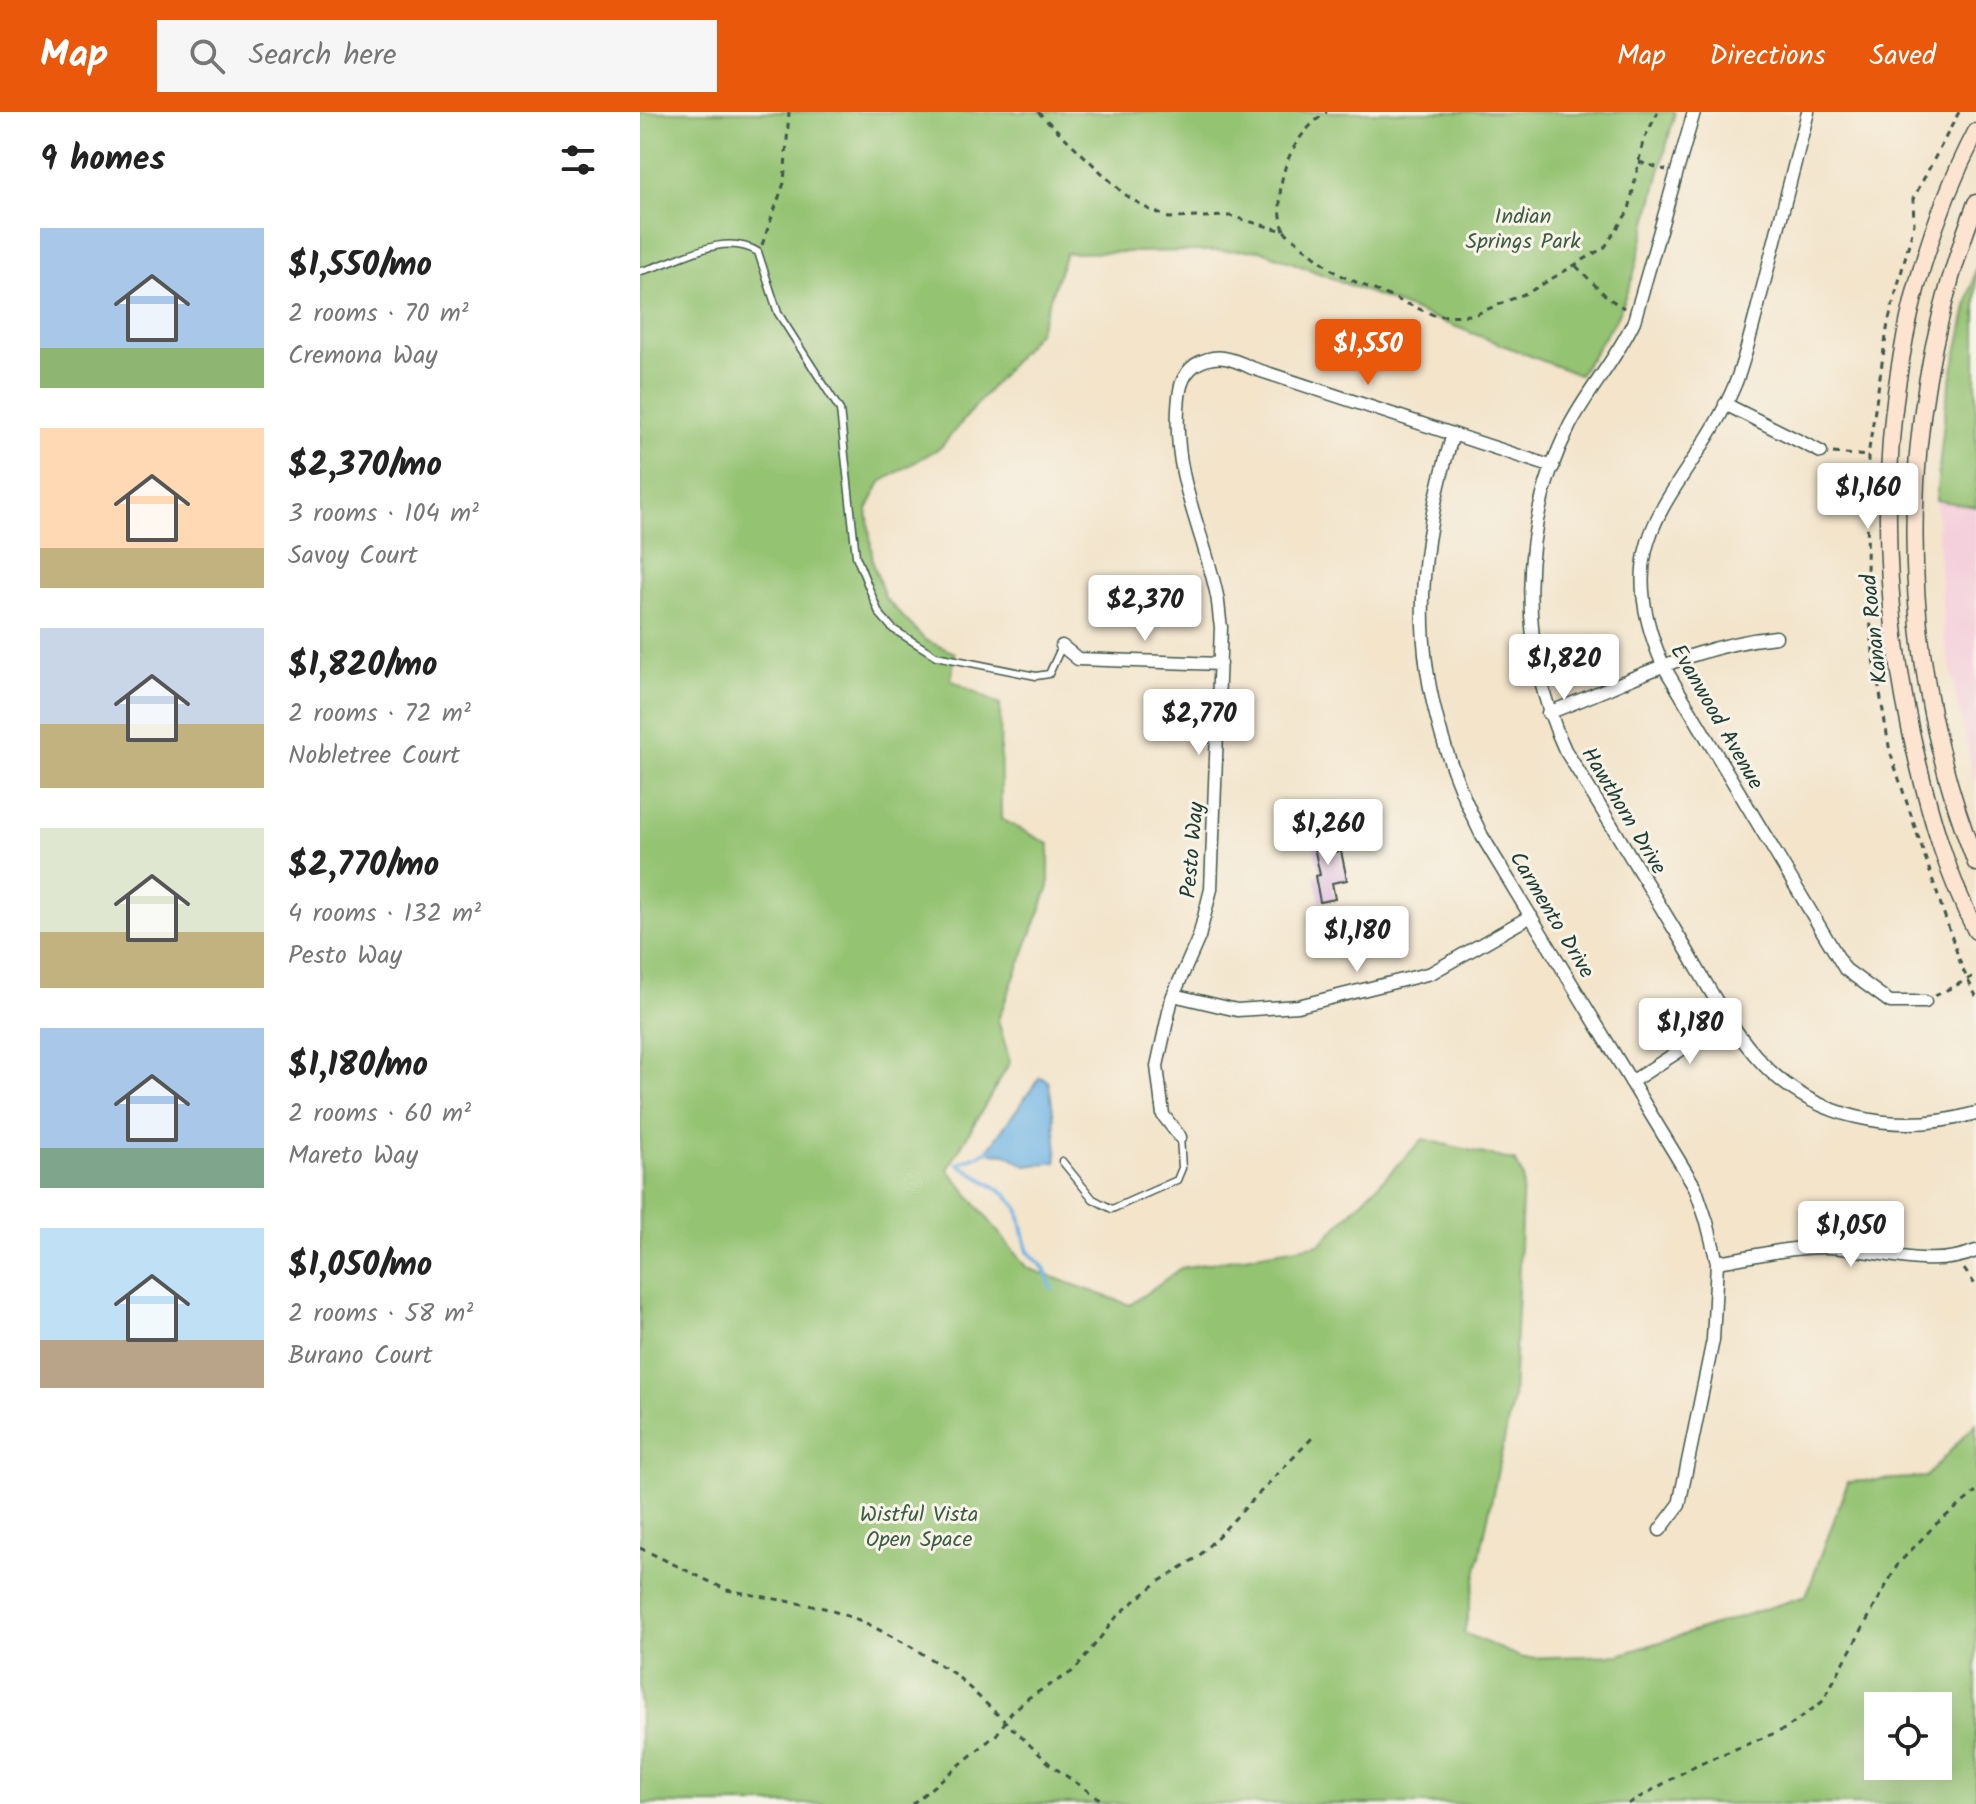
<!DOCTYPE html>
<html lang="en">
<head>
<meta charset="utf-8">
<style>
  body { margin:0; font-family:Kalam,sans-serif; background:#f6f6f6; color:#222; height:100vh; display:flex; flex-direction:column; font-size:30px; white-space:nowrap }
  * { box-sizing:border-box; margin:0 }
  p { font-size:26px; color:#767676 }
  .icon { flex:none; width:44px; height:44px; fill:none; stroke:currentColor; stroke-width:2; stroke-linecap:round; stroke-linejoin:round }
  .map { position:relative; flex:1; overflow:hidden }
  .details { display:flex; flex-direction:column; background:#fff; width:640px }
  .details>* { flex:none }
  .tools { position:absolute; left:1224px; top:1580px; display:grid; gap:16px }
  .tools a { display:grid; place-items:center; width:88px; height:88px; border-radius:0px; background:#fff; box-shadow:0 8px 32px #0002; font-size:40px }
  .price { position:absolute; translate:-50% -68px; padding:0 18px; border-radius:8px; background:#fff; color:#222; font-size:26px; line-height:52px; filter:drop-shadow(0 2px 4px #0008) }
  .price::after { content:''; position:absolute; left:50%; top:48px; width:24px; height:18px; margin-left:-12px; background:inherit; clip-path:polygon(0 0,100% 0,50% 100%) }
  .price.selected { background:#ea580c; color:#fff }
  ul { padding:0; list-style:none }
  li { display:flex; align-items:center; gap:24px; height:200px; padding:0 40px }
  li span { display:grid; place-items:center; flex:none; width:224px; height:160px; border-radius:0px; color:#555 }
  li>.icon { margin-inline-start:auto }
  span .icon { width:96px; height:96px; fill:#fffc; stroke-width:1 }
  li b { font-size:34px }
  h2 { display:flex; justify-content:space-between; align-items:center; height:96px; padding:0 40px; font-size:34px }
  header { display:flex; align-items:center; gap:48px; box-sizing:border-box; height:112px; padding:0 40px; background:#ea580c; color:#fff }
  header strong { font-size:38px }
  nav { display:flex; gap:44px; margin-inline-start:auto; font-size:28px }
  .search { width:560px; height:72px; background:#f6f6f6; display:flex; align-items:center; gap:20px; box-sizing:border-box; padding:0 28px; border-radius:0px; color:#767676; font-size:30px }
  main { display:flex; flex:1; min-height:0 }
  .map>svg:first-child { display:block }
  .built { fill:#f4cfdc }
  .green { fill:#94c372; stroke:#5a8053; stroke-width:2; fill-rule:evenodd }
  .water { fill:#6eb4e5; stroke:#46788c; stroke-width:2 }
  .lines { fill:none; stroke-linecap:round; stroke-linejoin:round }
  .stream { stroke:#6eb4e5; stroke-width:4 }
  .building { fill:#d7abe0 }
  .lane-casing { stroke:#3f564a; stroke-width:9 }
  .street-casing { stroke:#3f564a; stroke-width:15 }
  .secondary-casing { stroke:#3f564a; stroke-width:19 }
  .path { stroke:#3f564a; stroke-width:3; stroke-dasharray:6 6; stroke-linecap:butt }
  .lane { stroke:#fff; stroke-width:6 }
  .street { stroke:#fff; stroke-width:12 }
  .secondary { stroke:#fde4d1; stroke-width:16 }
  .labels { text-anchor:middle; stroke-width:6; stroke-linejoin:round; paint-order:stroke }
  .park-label { font-size:22px; fill:#3c5e44; stroke:#f7f3e8 }
  .street-label { font-size:22px; fill:#1f3d34; stroke:#f7f3e8 }
</style>
</head>
<body>
<header>
<strong>Map</strong>
<div class="search"><svg class="icon" aria-label="search" viewBox="0 0 24 24"><circle cx="10" cy="10" r="6"/><path d="M15 15l6 6"/></svg>Search here</div>
<nav><a>Map</a><a>Directions</a><a>Saved</a></nav>
</header>
<main>
<section class="details">
<h2>9 homes<svg class="icon" aria-label="filters" viewBox="0 0 24 24"><path d="M4 7h16M4 17h16"/><circle cx="9" cy="7" r="2"/><circle cx="15" cy="17" r="2"/></svg></h2>
<ul>
<li><span style="background:linear-gradient(#a9c7e8 75%,#8fb573 0)"><svg class="icon" aria-label="home" viewBox="0 0 24 24"><path d="M3 11l9-7 9 7M6 9v11h12V9"/></svg></span><div><b>$1,550/mo</b><p>2 rooms · 70 m²</p><p>Cremona Way</p></div></li>
<li><span style="background:linear-gradient(#ffd9b3 75%,#c2b280 0)"><svg class="icon" aria-label="home" viewBox="0 0 24 24"><path d="M3 11l9-7 9 7M6 9v11h12V9"/></svg></span><div><b>$2,370/mo</b><p>3 rooms · 104 m²</p><p>Savoy Court</p></div></li>
<li><span style="background:linear-gradient(#c9d6e8 60%,#c2b280 0)"><svg class="icon" aria-label="home" viewBox="0 0 24 24"><path d="M3 11l9-7 9 7M6 9v11h12V9"/></svg></span><div><b>$1,820/mo</b><p>2 rooms · 72 m²</p><p>Nobletree Court</p></div></li>
<li><span style="background:linear-gradient(#dfe7d0 65%,#c2b280 0)"><svg class="icon" aria-label="home" viewBox="0 0 24 24"><path d="M3 11l9-7 9 7M6 9v11h12V9"/></svg></span><div><b>$2,770/mo</b><p>4 rooms · 132 m²</p><p>Pesto Way</p></div></li>
<li><span style="background:linear-gradient(#a9c7e8 75%,#7fa58c 0)"><svg class="icon" aria-label="home" viewBox="0 0 24 24"><path d="M3 11l9-7 9 7M6 9v11h12V9"/></svg></span><div><b>$1,180/mo</b><p>2 rooms · 60 m²</p><p>Mareto Way</p></div></li>
<li><span style="background:linear-gradient(#bfe0f5 70%,#b9a48a 0)"><svg class="icon" aria-label="home" viewBox="0 0 24 24"><path d="M3 11l9-7 9 7M6 9v11h12V9"/></svg></span><div><b>$1,050/mo</b><p>2 rooms · 58 m²</p><p>Burano Court</p></div></li>
</ul>
</section>
<div class="map">
<svg width="1336" height="1692" viewBox="0 0 1336 1692">
  <rect width="100%" height="100%" fill="#f7f3e8"/>
  <filter id="ink" filterUnits="userSpaceOnUse"><feTurbulence type="fractalNoise" baseFrequency=".0125" numOctaves="2"/><feDisplacementMap in="SourceGraphic" scale="16" xChannelSelector="R" yChannelSelector="G"/><feConvolveMatrix kernelMatrix="1 2 1 2 8 2 1 2 1" color-interpolation-filters="sRGB"/></filter>
  <filter id="wash" filterUnits="userSpaceOnUse"><feTurbulence type="fractalNoise" baseFrequency=".006" numOctaves="4" result="noise"/><feDisplacementMap in="SourceGraphic" scale="32" xChannelSelector="R" yChannelSelector="G"/><feGaussianBlur stdDeviation="1.8" result="paint"/><feColorMatrix in="noise" values="0 0 0 0 0 0 0 0 0 0 0 0 0 0 0 0 0 1.4 0 .05"/><feComposite in="paint" operator="in"/></filter>
  <g filter="url(#wash)">
    <rect width="100%" height="100%" fill="#f3e4ca"/>
    <!-- built -->
    <path class="built" d="M1296,388L1336,395V676L1304,526Z"/>
    <!-- green -->
    <path class="green" d="M0,0H1035L993,165L976,207L939,263L620,138L426,141L398,220L301,335L241,370L227,397L233,451L245,486L285,528L315,541L311,568L360,593L361,707L409,732V775L358,908L370,950L308,1057L387,1156L490,1193L541,1156L680,1132L783,1027L875,1049L883,1065L873,1285L824,1521L882,1546L979,1543L1166,1484L1208,1370L1286,1365L1336,1311V1692H0ZM1238,1594H1298V1654H1238Z
      M1336,155V395L1296,388L1306,290Z"/>
    <!-- water -->
    <path class="water" d="M400,965L408,969C411,979 419,1043 416,1050L387,1054L366,1042L352,1041L349,1036Z"/>
    <g class="lines">
      <!-- stream -->
      <path class="stream" d="M351,1038L318,1052L366,1082L378,1096L388,1140L404,1156L412,1177"/>
    </g>
    <g id="blocks">
      <!-- building -->
      <path class="building" d="M691,722L695,740L701,739L707,768L692,771L695,787L680,790L675,764L680,763L672,726Z"/>
    </g>
  </g>
  <g filter="url(#ink)">
    <use href="#blocks" fill-opacity="0" stroke="#3f564a" stroke-width="2"/>
    <g class="lines">
      <defs>
        <path id="lane" d="M0,159C39,151 80,118 118,140L138,201L200,298L216,444L239,501L253,517L296,544L396,564L409,562L422,534
          M422,1049L453,1087L472,1097L537,1068L542,1056L540,1025"/>
        <path id="street" d="M1054,0L994,209C977,246 949,277 930,313C878,415 878,536 925,638C963,698 999,759 1036,820C1061,861 1083,906 1115,943C1170,1008 1257,1024 1336,1001
          M1168,0C1153,57 1139,114 1124,171C1115,204 1108,238 1096,270C1051,381 962,415 1023,553L1205,857L1250,890H1285
          M1085,292L1181,340
          M813,322C767,472 771,582 842,724L1055,1075L1067,1110L1077,1150L1073,1228L1039,1393L1020,1418
          M422,534L438,547L580,552
          M908,601C985,572 1053,533 1136,525
          M533,883L597,898L658,894L791,861L891,804
          M991,970L1089,907
          M540,1025L523,1003L517,954L532,886L559,825L571,777L581,515C579,505 579,494 577,484C563,417 534,368 538,297C539,280 540,264 555,253C576,240 591,246 612,256L913,355
          M1077,1150C1112,1145 1152,1134 1188,1135C1238,1137 1287,1159 1336,1139"/>
        <path id="secondary" d="M1336,20C1237,211 1228,442 1277,647C1291,706 1308,765 1336,819
          M1336,91C1255,303 1253,538 1336,751"/>
      </defs>
      <!-- lane casing -->
      <use href="#lane" class="lane-casing"/>
      <!-- street casing -->
      <use href="#street" class="street-casing"/>
      <!-- secondary casing -->
      <use href="#secondary" class="secondary-casing"/>
      <!-- path -->
      <path class="path" d="M398,0L484,82L508,97L529,106L590,104L644,119C632,74 647,27 687,0
        M1319,0L1273,87L1274,112L1248,211L1228,344L1227,468L1233,541L1250,640L1322,856L1336,884
        M999,50L1026,58
        M644,119L697,162L796,204L834,203L891,179L965,135L989,98L1003,29L1018,0
        M122,133L144,71L149,0
        M936,154L968,186L984,196
        M1193,341L1228,344
        M1295,884L1336,863
        M1324,1157L1336,1174
        M0,1436L87,1478L184,1496L222,1509L270,1534L316,1563L412,1654L467,1692
        M272,1692L357,1622L371,1601L388,1586L435,1558L478,1503L518,1470L558,1445L674,1324
        M988,1692L1058,1652L1145,1617L1182,1590L1258,1452L1296,1412L1336,1380"/>
      <!-- lane -->
      <use href="#lane" class="lane"/>
      <!-- street -->
      <use href="#street" class="street"/>
      <!-- secondary -->
      <use href="#secondary" class="secondary"/>
    </g>
  </g>
  <g class="labels">
    <!-- park labels -->
    <g class="park-label">
      <text x="883" y="111">Indian<tspan x="883" dy="25">Springs Park</tspan></text>
      <text x="279" y="1409">Wistful Vista<tspan x="279" dy="25">Open Space</tspan></text>
    </g>
    <!-- street labels -->
    <g class="street-label">
      <text transform="translate(1233 517) rotate(-96)" y="8">Kanan Road</text>
      <text transform="translate(1078 604) rotate(60)" y="8">Evanwood Avenue</text>
      <text transform="translate(985 698) rotate(59)" y="8">Hawthorn Drive</text>
      <text transform="translate(551 738) rotate(-85)" y="8">Pesto Way</text>
      <text transform="translate(913 802) rotate(59)" y="8">Carmento Drive</text>
    </g>
  </g>
</svg>
<div class="tools">
<a><svg class="icon" aria-label="locate" viewBox="0 0 24 24"><circle cx="12" cy="12" r="6"/><path d="M12 2v4M12 18v4M2 12h4M18 12h4"/></svg></a>
</div>
<b class="price selected" style="left:728px;top:275px">$1,550</b>
<b class="price" style="left:1228px;top:419px">$1,160</b>
<b class="price" style="left:505px;top:531px">$2,370</b>
<b class="price" style="left:924px;top:590px">$1,820</b>
<b class="price" style="left:559px;top:645px">$2,770</b>
<b class="price" style="left:688px;top:755px">$1,260</b>
<b class="price" style="left:717px;top:862px">$1,180</b>
<b class="price" style="left:1050px;top:954px">$1,180</b>
<b class="price" style="left:1211px;top:1157px">$1,050</b>
</div>
</main>
</body>
</html>
